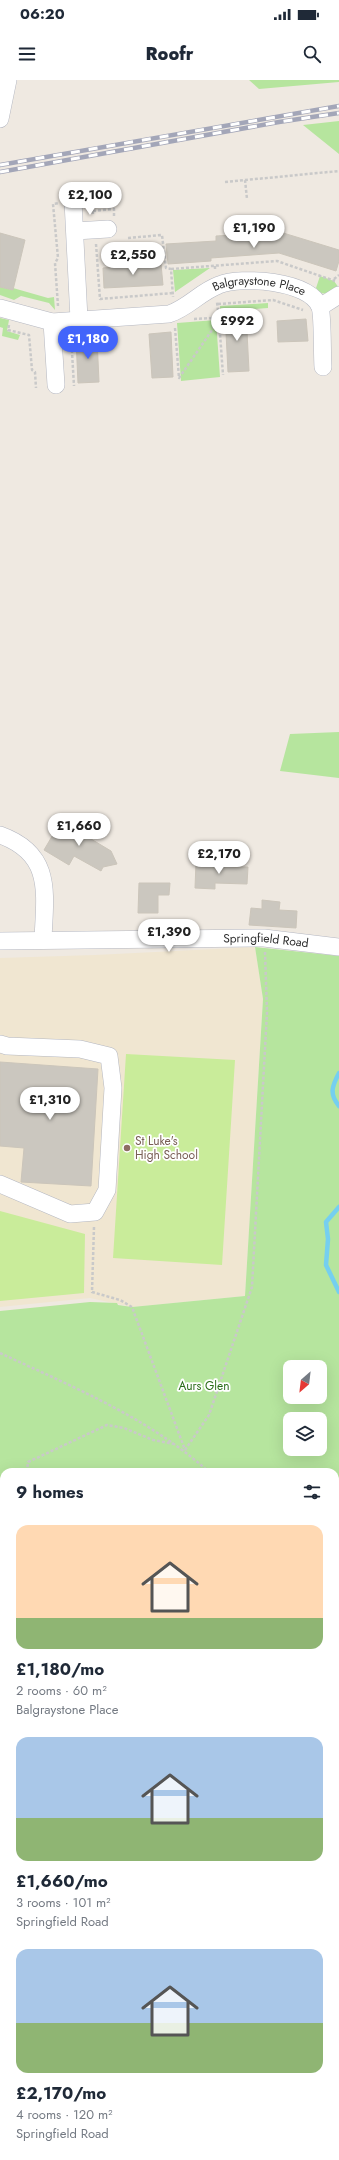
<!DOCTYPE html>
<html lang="en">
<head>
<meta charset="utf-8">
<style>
  body { margin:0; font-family:Jost,sans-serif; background:#f2f2f3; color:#1f2937; height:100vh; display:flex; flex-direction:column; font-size:15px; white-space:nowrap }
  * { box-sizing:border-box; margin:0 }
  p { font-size:13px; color:#747a83 }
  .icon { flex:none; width:22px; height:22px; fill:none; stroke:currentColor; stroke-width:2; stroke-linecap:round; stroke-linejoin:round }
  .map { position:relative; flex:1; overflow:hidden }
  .sheet { position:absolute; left:0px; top:1388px; width:339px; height:692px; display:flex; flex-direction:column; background:#fff; border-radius:12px 12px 0 0; box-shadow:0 4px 16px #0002 }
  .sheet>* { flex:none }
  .needle { width:26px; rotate:208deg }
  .controls { position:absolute; left:283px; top:1280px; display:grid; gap:8px }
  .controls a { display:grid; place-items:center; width:44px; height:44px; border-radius:8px; background:#fff; box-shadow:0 4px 16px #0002; font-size:20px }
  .price { position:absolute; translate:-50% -34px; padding:0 9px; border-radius:14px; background:#fff; color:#222; font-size:13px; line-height:26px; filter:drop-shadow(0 1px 2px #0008) }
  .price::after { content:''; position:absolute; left:50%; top:24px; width:12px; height:9px; margin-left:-6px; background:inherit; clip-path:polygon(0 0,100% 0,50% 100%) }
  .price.selected { background:#4264fb; color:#fff }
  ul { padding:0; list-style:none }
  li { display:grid; align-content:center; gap:8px; height:212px; padding:0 16px }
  li span { display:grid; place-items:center; height:124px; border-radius:12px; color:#555 }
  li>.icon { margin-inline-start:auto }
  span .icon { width:72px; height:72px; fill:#fffc; stroke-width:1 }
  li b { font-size:17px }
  h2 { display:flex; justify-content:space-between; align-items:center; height:48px; padding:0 16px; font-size:17px }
  .status { display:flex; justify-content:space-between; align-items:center; height:28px; padding:0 20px; background:#fff; direction:ltr }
  .status svg { height:11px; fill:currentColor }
  header { display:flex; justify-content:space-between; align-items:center; height:52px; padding:0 16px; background:#fff; font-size:18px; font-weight:800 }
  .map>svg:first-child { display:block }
  .education { fill:#f0e6d1 }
  .green { fill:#b6e59e; fill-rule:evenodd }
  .pitch { fill:#c9ec9a }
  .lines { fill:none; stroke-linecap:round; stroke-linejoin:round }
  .stream { stroke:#75cff0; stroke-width:4.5 }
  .building { fill:#cbc7bf; stroke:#cbc5ba }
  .minor-casing { stroke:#b4b7c1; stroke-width:18 }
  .path { stroke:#c9c9c9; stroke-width:2.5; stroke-dasharray:3 2; stroke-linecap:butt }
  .minor { stroke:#fff; stroke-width:17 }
  .rail-casing { stroke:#a3a6b8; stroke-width:4.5 }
  .rail { stroke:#fff; stroke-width:3; stroke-dasharray:9; stroke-linecap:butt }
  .education-dot { fill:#8d6e63; stroke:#fff; stroke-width:1.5 }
  .labels { text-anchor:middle; stroke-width:3.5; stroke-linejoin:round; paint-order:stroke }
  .street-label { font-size:12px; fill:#2e2e2e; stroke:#fff }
  .education-label { font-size:12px; fill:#785e54; stroke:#fff; text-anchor:start }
  .park-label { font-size:12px; fill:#2c6e1b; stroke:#fff }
</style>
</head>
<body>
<div class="status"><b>06:20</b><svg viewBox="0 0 49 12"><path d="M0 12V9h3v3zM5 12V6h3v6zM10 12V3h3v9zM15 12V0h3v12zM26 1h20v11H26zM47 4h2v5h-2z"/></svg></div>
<header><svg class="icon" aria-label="menu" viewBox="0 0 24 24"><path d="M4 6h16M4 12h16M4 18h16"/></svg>Roofr<svg class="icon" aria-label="search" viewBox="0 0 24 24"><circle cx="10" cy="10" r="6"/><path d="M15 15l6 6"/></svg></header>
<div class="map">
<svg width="339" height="2080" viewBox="0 0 339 2080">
  <rect width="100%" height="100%" fill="#efe9e1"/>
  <!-- education -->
  <path class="education" d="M255,867L263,919L245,1216L132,1227L90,1218L0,1227V878L95,875Z"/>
  <!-- green -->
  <path class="green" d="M249,0H339V2L259,9Z
    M339,41V74L303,45Z
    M210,188L175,212L173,190Z
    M320,196L334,201L339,208C331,212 322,218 316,208Z
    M0,207L13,210V208L48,218L54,217L55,230L49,223L21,216L14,220L0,215Z
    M268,223V228L220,231V226Z
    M0,238L9,240L7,251L20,255L18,260L2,256L3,248L0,247Z
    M216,240L220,297L181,301L177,243Z
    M339,652V698L280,691L290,654Z
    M255,867L339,876V1768L335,1772V1392H4V1754H0V1231L90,1222L117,1223L118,1225L132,1227L245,1216L263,919ZM290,1287H320V1317H290ZM290,1339H320V1369H290Z"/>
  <!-- pitch -->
  <path class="pitch" d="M126,974L235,980L222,1185L113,1178Z
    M0,1131L85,1154L84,1213L0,1221Z"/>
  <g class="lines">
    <!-- stream -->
    <path class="stream" d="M339,993C332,1006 329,1014 339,1026
      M339,1127L326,1142L328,1159L326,1185L339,1212
      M335,1622L339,1615
      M239,2080L241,2076"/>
  </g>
  <!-- building -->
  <path class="building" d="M280,152L339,170V181L336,191L279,173L211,178V181L168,184L166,164L216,161V156Z
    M0,153L25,160L13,210L0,207Z
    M161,184L163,205L104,208L103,188Z
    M246,232L249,291L228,292L225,233Z
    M306,239L308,261L278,262L277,241Z
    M171,252L173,297L152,298L149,254Z
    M97,258L99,302L78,303L76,259Z
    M61,741L75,750L79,744L95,753L91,759L111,771L117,784L103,787L101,791L74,776L69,785L44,770Z
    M196,783L232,784V787H248L247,804L215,803V809L195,808Z
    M139,803H170L169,815H158V833H138Z
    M262,820L280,822L279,830L297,831L296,848L249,845L251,828L262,829Z
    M0,982L98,989L91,1106L21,1102L24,1068L0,1066Z"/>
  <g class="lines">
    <defs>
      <g id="minor">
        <path d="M0,39L8,0"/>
        <path d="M73,121L79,239"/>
        <path d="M75,151L108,149"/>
        <path d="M320,227L339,215"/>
        <path id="s1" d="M0,228L52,242L169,234C188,228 200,212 219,205C241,196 309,200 320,227C323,236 322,275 323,287"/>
        <path d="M52,242L56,305"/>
        <path d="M0,755C53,774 45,813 43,859"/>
        <path id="s2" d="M0,861L264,858L339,867"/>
        <path d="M0,964L7,966L80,969L109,976L113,1008L107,1110L95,1132L70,1134L0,1104"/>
        <path d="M3,1818L4,1817"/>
        <path d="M335,2035L339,2048"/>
        <path d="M171,2076L174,2080"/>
        <path d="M40,2080L47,2076"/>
      </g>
    </defs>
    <!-- minor casing -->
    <use href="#minor" class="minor-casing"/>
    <!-- path -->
    <path class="path" d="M245,100L247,119
      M225,102L339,91
      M92,121L93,135
      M93,131L114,129V136
      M128,158L162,155L166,188L171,189L173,217
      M96,164L100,219L173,213
      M215,186V191
      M171,189L277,181L335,201
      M334,199L339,195
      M218,224L273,220L303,230
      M58,226L55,183L58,178L53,124L59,123
      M194,239L214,238L219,240L223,295
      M9,245L8,250L29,255L32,290L35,292L36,308
      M175,248L179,298L219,240L217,222
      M71,255L74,306
      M94,1147L92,1212L120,1220L132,1227L185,1370
      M0,1273C73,1307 149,1338 209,1392
      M185,1370L209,1335L252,1207L267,932L265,872
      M27,1392L28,1382L107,1345L124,1348L153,1360L174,1364
      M0,1449L4,1447
      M335,1512L339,1516"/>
    <!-- minor -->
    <use href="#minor" class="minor"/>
    <defs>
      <path id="rail" d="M0,85L339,26
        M0,92L279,42L339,33"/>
    </defs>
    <!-- rail casing -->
    <use href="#rail" class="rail-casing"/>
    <!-- rail -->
    <use href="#rail" class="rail"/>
  </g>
  <!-- markers -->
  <circle class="education-dot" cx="127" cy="1068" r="4"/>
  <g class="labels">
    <!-- street labels -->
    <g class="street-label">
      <text dy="4" stroke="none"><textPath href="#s1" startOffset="270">Balgraystone Place</textPath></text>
      <text dy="4" stroke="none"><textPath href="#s2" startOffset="266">Springfield Road</textPath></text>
    </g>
    <!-- education labels -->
    <g class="education-label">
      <text x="135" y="1065">St Luke's<tspan x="135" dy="14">High School</tspan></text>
    </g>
    <!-- park labels -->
    <g class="park-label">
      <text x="204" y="1310">Aurs Glen</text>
    </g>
  </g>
</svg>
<div class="controls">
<a><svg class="needle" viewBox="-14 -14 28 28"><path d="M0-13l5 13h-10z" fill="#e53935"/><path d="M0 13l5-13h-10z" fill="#747a83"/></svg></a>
<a><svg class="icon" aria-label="layers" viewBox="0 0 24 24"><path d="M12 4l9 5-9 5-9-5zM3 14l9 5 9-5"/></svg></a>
</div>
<b class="price" style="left:90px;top:136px">£2,100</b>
<b class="price" style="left:254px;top:169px">£1,190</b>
<b class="price" style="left:133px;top:196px">£2,550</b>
<b class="price" style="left:237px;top:262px">£992</b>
<b class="price selected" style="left:88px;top:280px">£1,180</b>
<b class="price" style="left:79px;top:767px">£1,660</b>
<b class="price" style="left:219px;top:795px">£2,170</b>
<b class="price" style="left:169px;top:873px">£1,390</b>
<b class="price" style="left:50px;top:1041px">£1,310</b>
<section class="sheet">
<h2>9 homes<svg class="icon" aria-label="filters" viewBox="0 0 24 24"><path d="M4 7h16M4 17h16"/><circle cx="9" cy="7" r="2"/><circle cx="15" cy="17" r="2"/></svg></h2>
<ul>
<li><span style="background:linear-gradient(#ffd9b3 75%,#8fb573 0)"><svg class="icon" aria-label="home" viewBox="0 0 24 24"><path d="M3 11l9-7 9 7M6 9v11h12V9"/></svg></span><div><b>£1,180/mo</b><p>2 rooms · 60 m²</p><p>Balgraystone Place</p></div></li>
<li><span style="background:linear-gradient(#a9c7e8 65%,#8fb573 0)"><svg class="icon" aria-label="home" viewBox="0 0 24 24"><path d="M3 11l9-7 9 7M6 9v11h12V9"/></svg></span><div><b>£1,660/mo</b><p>3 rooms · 101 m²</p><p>Springfield Road</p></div></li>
<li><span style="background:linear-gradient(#a9c7e8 60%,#8fb573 0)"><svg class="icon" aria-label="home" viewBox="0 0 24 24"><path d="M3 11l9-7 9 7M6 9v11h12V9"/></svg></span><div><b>£2,170/mo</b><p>4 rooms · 120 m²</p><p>Springfield Road</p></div></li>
</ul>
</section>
</div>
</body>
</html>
